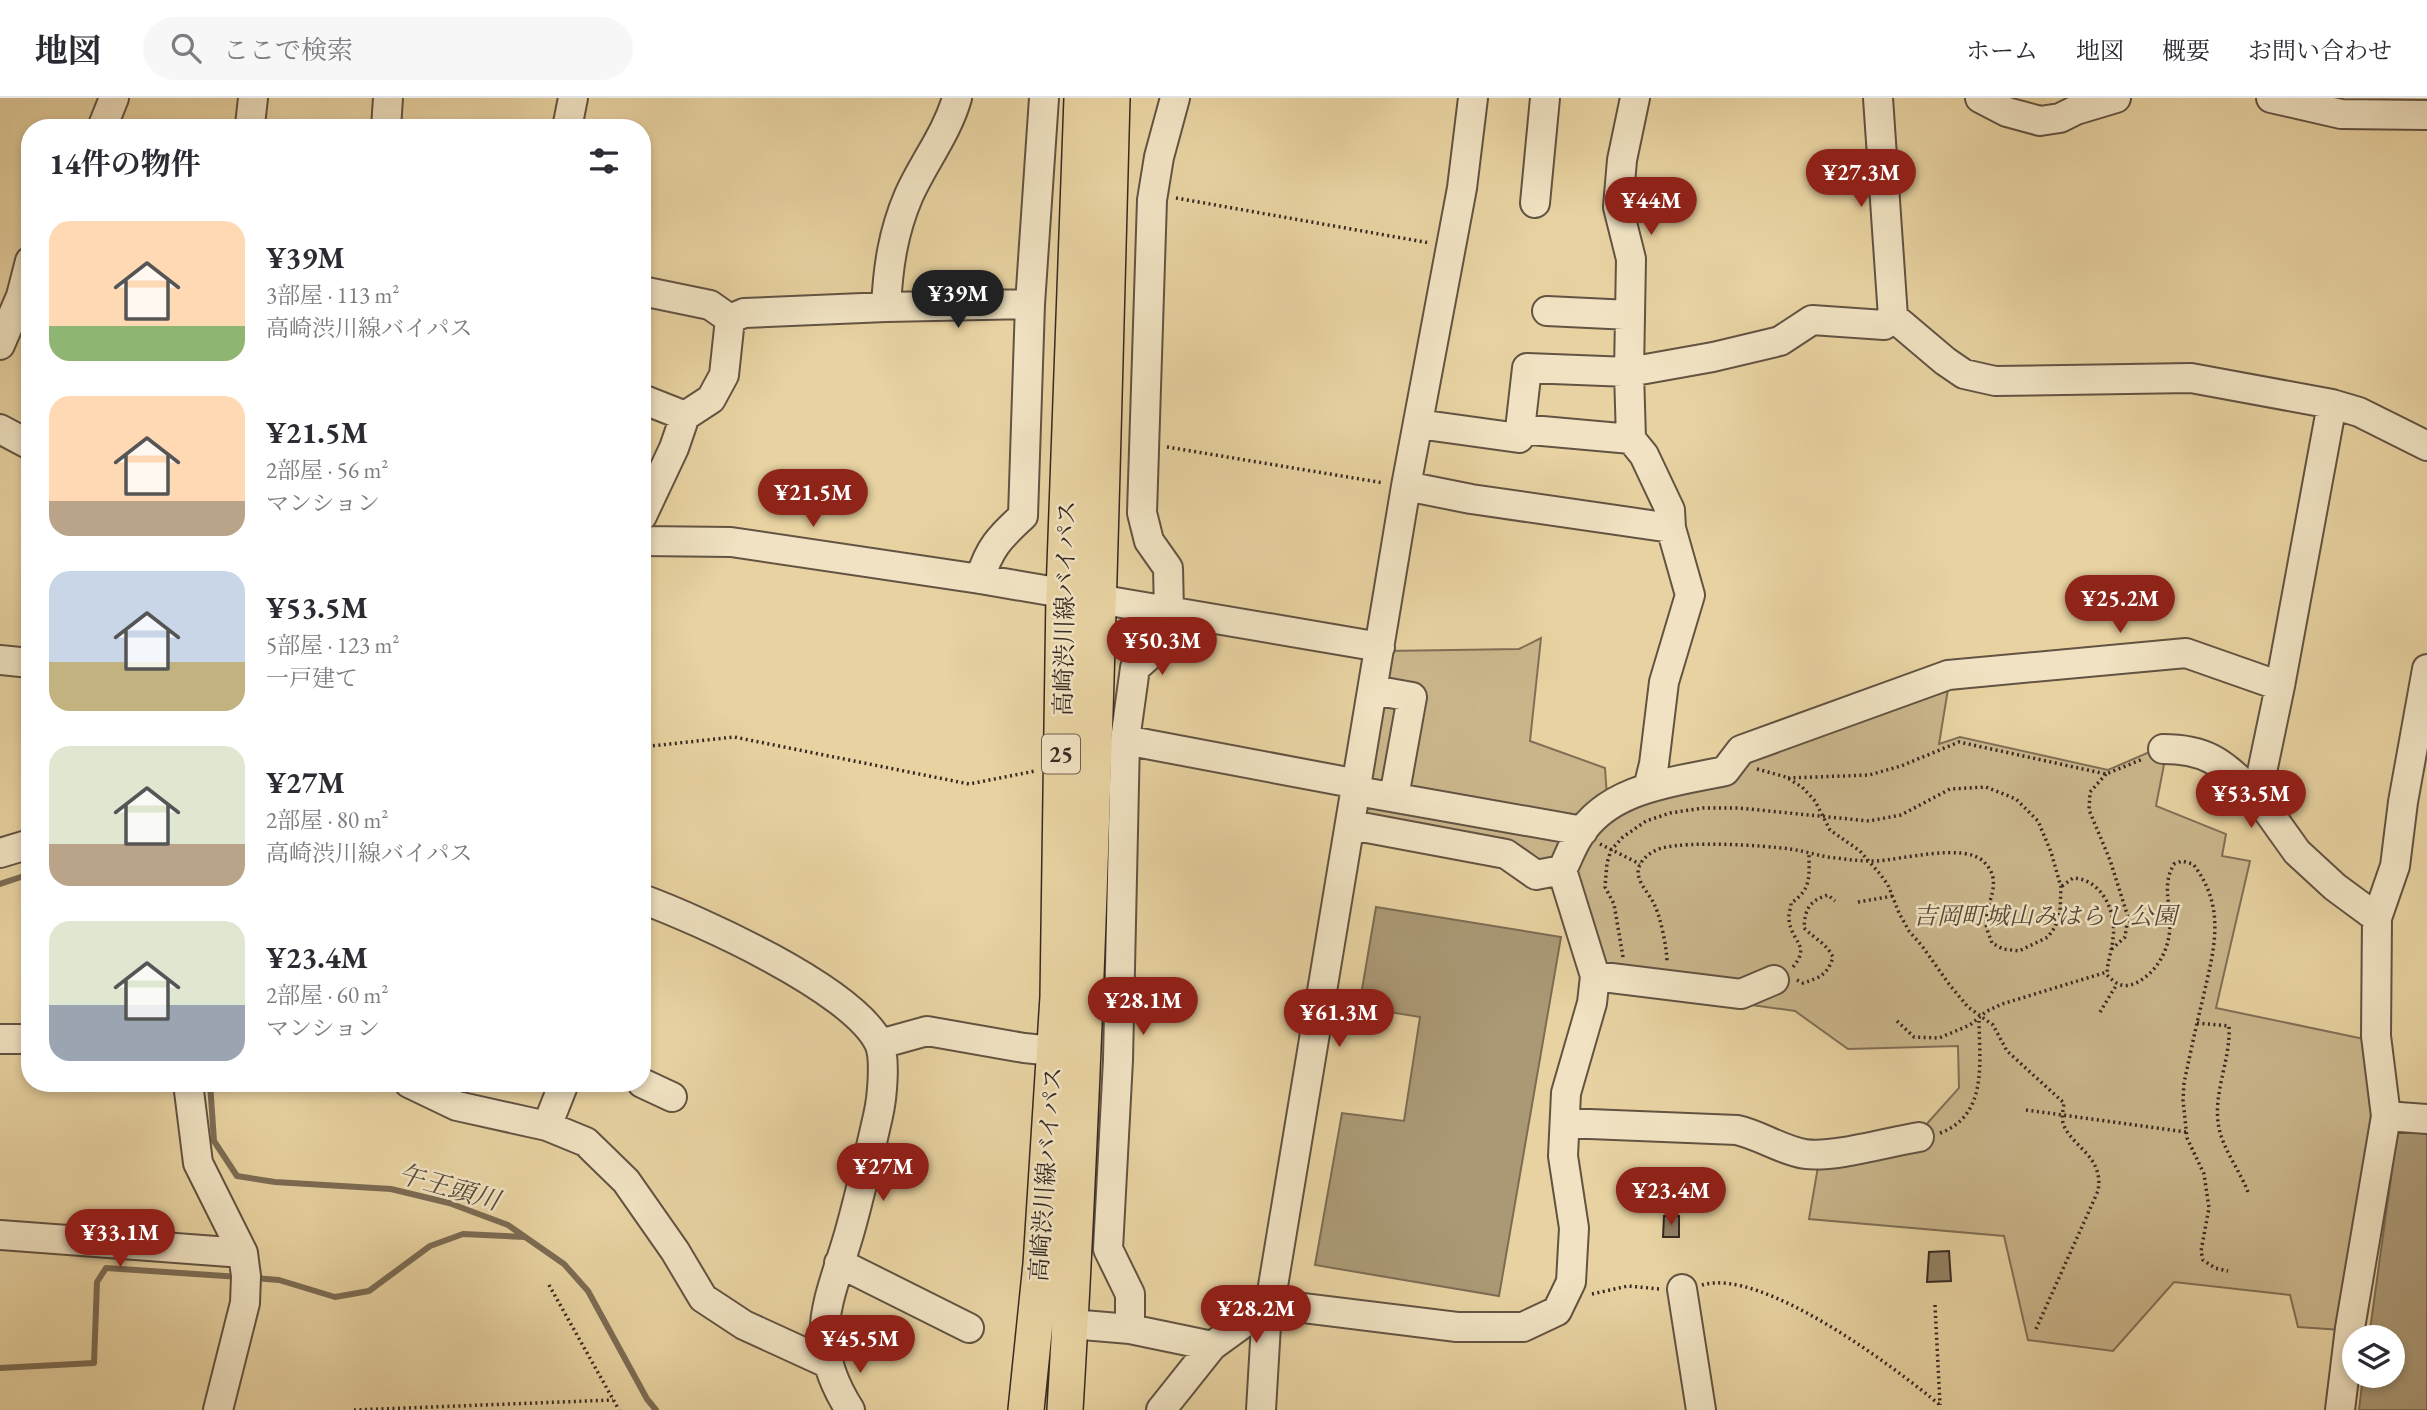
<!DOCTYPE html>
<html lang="ja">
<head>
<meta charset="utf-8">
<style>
  body { margin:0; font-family:"EB Garamond","Noto Serif JP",serif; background:#f7f7f7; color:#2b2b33; height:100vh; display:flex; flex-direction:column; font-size:26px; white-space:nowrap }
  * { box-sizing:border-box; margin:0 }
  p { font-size:23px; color:#7c7c81 }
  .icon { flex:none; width:38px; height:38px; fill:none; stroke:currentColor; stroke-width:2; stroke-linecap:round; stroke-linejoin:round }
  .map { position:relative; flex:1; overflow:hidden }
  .side { position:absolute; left:21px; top:21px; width:630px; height:973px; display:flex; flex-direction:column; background:#fff; border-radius:28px; box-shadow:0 4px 10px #0003 }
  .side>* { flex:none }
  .fabs { position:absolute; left:2342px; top:1227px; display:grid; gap:14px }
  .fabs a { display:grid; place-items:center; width:63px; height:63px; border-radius:50%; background:#fff; box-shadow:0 4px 10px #0003; font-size:35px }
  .price { position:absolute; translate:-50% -60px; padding:0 16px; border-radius:24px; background:#8f2418; color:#fff; font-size:23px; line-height:46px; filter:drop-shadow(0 2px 4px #0008) }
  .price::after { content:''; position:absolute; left:50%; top:42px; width:21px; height:16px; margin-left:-10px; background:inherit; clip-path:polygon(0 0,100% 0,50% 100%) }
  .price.active { background:#222; color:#fff }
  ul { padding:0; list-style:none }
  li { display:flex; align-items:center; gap:21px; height:175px; padding:0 28px }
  li span { display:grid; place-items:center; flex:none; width:196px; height:140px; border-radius:21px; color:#555 }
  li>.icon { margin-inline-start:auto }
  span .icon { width:84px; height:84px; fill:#fffc; stroke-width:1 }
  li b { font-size:30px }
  h2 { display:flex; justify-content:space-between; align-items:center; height:84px; padding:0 28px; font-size:30px }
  header { display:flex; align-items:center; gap:42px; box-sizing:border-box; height:98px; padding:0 35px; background:#fff; border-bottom:2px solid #e1e1e2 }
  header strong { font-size:33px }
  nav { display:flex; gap:38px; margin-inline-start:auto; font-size:24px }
  .search { width:490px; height:63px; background:#f7f7f7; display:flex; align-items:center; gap:18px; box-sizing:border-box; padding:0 24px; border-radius:38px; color:#7c7c81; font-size:26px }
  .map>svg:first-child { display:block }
  .green { fill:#cab58b; stroke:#806f56; stroke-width:2 }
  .water { fill:#ab9976; stroke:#7c6c54; stroke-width:2 }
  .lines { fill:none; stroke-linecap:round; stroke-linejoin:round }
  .stream { stroke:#7c6c54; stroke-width:6 }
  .building { fill:#938164; stroke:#362922; stroke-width:2 }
  .minor-casing { stroke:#625342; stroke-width:32 }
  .major-casing { stroke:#362922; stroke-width:38 }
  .path { stroke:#362922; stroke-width:3.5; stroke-dasharray:2 3.5; stroke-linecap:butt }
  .minor { stroke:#f0e2c2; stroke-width:28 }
  .major { stroke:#e8d2a1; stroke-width:35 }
  .labels { text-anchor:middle; stroke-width:5; stroke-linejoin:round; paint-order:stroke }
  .shield { fill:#f0e2c2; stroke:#6e6052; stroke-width:2 }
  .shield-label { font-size:23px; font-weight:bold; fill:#362922 }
  .street-label { font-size:24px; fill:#362922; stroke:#f0e2c2 }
  .park-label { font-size:24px; font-style:italic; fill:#544537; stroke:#f0e2c2 }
  .water-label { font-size:26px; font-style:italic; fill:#594b3b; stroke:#f0e2c2 }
</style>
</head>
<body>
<header>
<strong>地図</strong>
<div class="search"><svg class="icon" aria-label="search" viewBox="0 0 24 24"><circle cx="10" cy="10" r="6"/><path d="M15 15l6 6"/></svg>ここで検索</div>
<nav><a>ホーム</a><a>地図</a><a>概要</a><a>お問い合わせ</a></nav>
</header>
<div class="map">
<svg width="2427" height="1312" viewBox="0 0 2427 1312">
  <rect width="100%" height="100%" fill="#e8d2a1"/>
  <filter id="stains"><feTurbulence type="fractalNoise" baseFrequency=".00286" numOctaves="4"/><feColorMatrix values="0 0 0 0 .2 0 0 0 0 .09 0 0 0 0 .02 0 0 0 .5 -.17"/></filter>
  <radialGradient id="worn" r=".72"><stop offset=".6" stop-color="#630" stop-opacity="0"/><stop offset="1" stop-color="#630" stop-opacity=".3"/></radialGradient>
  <!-- green -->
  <path class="green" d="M1541,540L1530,643L1605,670L1607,699L1744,658L1949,585L1939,646L1960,639L2108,672L2168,646L2156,708L2226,736L2222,758L2250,763L2216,910L2369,942L2373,1021L2342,1232L2298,1229L2290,1197L2174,1184L2113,1253L2028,1242L2004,1138L1809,1121L1821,1051L1924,1029L1959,990L1958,948L1848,951L1795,913L1603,886L1567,774L1356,723L1385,553L1519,551Z"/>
  <!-- water -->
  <path class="water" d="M1376,809L1561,839L1499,1198L1315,1167L1342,1015L1404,1023L1420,919L1359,909Z
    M2398,1029L2427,1031V1312H2359L2363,1278H2392V1239H2369Z"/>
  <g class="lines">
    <!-- stream -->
    <path class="stream" d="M0,786L30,776
      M210,985L214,1043L237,1078L275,1084L391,1091L449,1105L508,1127L564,1166L588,1193L647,1301L656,1312
      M254,1180L279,1182L335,1199L369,1193L430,1148L463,1136L525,1139
      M0,1270L94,1265L97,1184L106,1170L240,1179"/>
  </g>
  <!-- building -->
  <path class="building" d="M1664,1118H1679V1139H1663Z
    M1949,1153L1951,1183L1927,1184L1929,1154Z"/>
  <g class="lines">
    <defs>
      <path id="minor" d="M1635,0L1622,62L1618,109L1631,161L1629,274L1631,341L1644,357L1670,412L1671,430L1690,497L1664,584L1654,666L1648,690
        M1878,0L1893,219
        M1980,0L2007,14L2040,23L2060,20L2076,12L2116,0
        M2271,0L2341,16L2427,17
        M250,27L253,0
        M102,30L114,0
        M386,30L388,0
        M567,30L573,0
        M1535,105L1545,0
        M642,193L710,207L730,221
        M886,209C888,169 893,134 909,97C924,64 947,35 957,0
        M1547,213L1630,217
        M0,247L21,198L30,163
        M642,301L685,318
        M2332,306L2280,588L2257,698L2297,754L2335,789L2377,820
        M1418,326L1519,340L1527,270L1629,274L1713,259L1780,243L1812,222L1884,227L1893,219L1945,263L1964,276L1995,283L2191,280L2332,306L2359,314L2427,348
        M0,331L30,347
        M1520,331L1631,341
        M1406,388L1471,401L1671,430
        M642,418L674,350L685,318L711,301L724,277L730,221L744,215L886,209L1030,206
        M642,443L731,444L980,481L1380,549
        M980,481C989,450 1000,439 1023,418L1030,206L1044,0
        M0,562L30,565
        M1373,592L1412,599L1394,699
        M1125,642L1358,686
        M2163,651C2211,651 2224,668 2257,698
        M1357,693L1583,733
        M1351,727L1506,756L1536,777L1562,772
        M0,755L30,746
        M642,801C699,822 853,891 879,945C886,960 882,1001 878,1018C869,1058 860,1097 849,1136C828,1207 806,1242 850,1312
        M1595,878L1741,896L1774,882
        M0,941H30
        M880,946L927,933L1024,950L1054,953
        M188,985L198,1065L243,1155L246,1178L245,1205L218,1312
        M409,985L457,1008L547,1028L586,1044L626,1083L675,1153L703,1200L744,1227L827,1265
        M642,985L672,999
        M2386,1018L2427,1021
        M1565,1025L1737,1032C1760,1037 1783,1053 1805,1056C1834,1060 1888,1044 1919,1039
        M547,1028L564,985
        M0,1137L243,1155
        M839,1165L969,1230
        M1682,1191L1701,1312
        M1270,1206L1457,1229H1523L1557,1213L1571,1184L1574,1130L1563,1058L1566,995L1592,905L1595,878L1562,772C1568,761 1572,748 1579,738C1609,689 1675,684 1725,673L1741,652L1948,577L2186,555L2280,588
        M1260,1213L1266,1227L1261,1312
        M1071,1226L1130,1231L1212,1248
        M1130,1231V1196L1108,1151L1118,962L1125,642L1135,570L1160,548L1169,513L1168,470L1149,443L1142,415L1152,102L1159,59L1175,0
        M1161,1312L1212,1248L1270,1206L1406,388L1462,90L1473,0
        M2340,1312L2350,1230L2386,1018L2376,938L2377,820L2395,768L2403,704L2427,571"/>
      <path id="major" d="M1026,1312L1041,1166L1058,899L1064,495L1082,0
        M1065,1312C1091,875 1100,437 1112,0"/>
    </defs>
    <!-- minor casing -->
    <use href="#minor" class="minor-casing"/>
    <!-- major casing -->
    <use href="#major" class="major-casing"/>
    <!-- path -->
    <path class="path" d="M1176,100L1430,145
      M1167,349L1384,385
      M642,649L734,639L969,686L1035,673
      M1757,671L1786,679L1802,689L1815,703L1830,732L1860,753L1880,776L1888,787L1899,815L1909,833L1922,848L1949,886L1968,909L1993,927L2007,953L2064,1005C2063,1012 2061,1021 2064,1028C2074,1050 2104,1059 2098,1093L2036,1231
      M2106,676L2090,694L2089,712L2110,762L2128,819L2125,839L2112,851
      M1788,680L1869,677L1901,668L1959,644L2106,676L2143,661
      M1600,746L1640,766
      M2062,788L2073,780C2101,781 2117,813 2113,840C2112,853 2107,864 2107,877C2116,886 2123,891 2136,885C2158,874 2170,850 2170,826C2170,803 2162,787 2174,766L2182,763L2193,766C2227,810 2214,851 2203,900C2196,928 2190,957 2184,985L2183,1002L2187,1040L2204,1076L2209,1110L2201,1153L2203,1162L2215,1170L2228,1173
      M1858,804L1893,798
      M1623,859L1614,806L1605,789L1607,765L1611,752L1623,739L1646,723L1670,715L1703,710H1739L1869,723L1901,717L1950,691L1986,689L2016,701L2038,723L2051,754L2061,789L2060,814L2055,829L2048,839L2019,853L2003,851L1992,845C1990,839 1986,831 1986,824C1986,803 2004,784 1984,764C1965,744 1901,762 1875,763C1862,763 1850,762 1837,760C1821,759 1806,753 1790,751C1761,747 1690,743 1662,750C1654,752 1645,758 1641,765C1631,780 1650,795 1655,808C1661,821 1667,850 1667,865
      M1793,869C1811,847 1792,845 1789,822C1788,817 1791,810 1791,805C1812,791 1809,778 1809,755
      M1797,882L1803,885C1820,880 1828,876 1833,859C1826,845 1815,841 1804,830C1805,811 1809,803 1828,797L1835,803
      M2100,914L2117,886
      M1897,923L1914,939L1939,940L1970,927L1987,913L2002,906L2107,874
      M2197,925L2229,928C2231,962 2212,996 2219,1030C2223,1051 2240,1073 2248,1094
      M2026,1012L2186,1034
      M1940,1035C1989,1017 1979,963 1979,920
      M549,1187L619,1312
      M1702,1187C1762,1169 1894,1269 1940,1307
      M1592,1196L1628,1188L1660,1191
      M1935,1207L1940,1307
      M354,1312L613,1302"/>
    <!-- minor -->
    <use href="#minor" class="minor"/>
    <!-- major -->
    <use href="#major" class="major"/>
  </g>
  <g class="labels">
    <!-- shield labels -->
    <rect class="shield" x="1042" y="636.5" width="38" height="39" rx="5"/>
    <g class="shield-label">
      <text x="1061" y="664">25</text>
    </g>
    <!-- street labels -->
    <g class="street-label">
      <text transform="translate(1065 510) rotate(-89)" y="8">高崎渋川線バイパス</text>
      <text transform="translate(1046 1076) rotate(-86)" y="8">高崎渋川線バイパス</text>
    </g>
    <!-- park labels -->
    <g class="park-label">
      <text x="2045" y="826">吉岡町城山みはらし公園</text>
    </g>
    <!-- water labels -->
    <g class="water-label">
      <text transform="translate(449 1089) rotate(16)" y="9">午王頭川</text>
    </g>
  </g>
  <rect width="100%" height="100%" filter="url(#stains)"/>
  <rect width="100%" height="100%" fill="url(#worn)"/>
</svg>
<div class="fabs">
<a><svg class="icon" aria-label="layers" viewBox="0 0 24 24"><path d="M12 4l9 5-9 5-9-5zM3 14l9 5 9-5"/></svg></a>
</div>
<b class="price" style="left:1861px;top:111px">¥27.3M</b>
<b class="price" style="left:1651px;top:139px">¥44M</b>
<b class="price active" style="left:958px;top:232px">¥39M</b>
<b class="price" style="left:813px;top:431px">¥21.5M</b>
<b class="price" style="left:2120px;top:537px">¥25.2M</b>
<b class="price" style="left:1162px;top:579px">¥50.3M</b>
<b class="price" style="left:2251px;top:732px">¥53.5M</b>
<b class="price" style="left:1143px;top:939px">¥28.1M</b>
<b class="price" style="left:1339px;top:951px">¥61.3M</b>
<b class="price" style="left:883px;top:1105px">¥27M</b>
<b class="price" style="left:1671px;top:1129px">¥23.4M</b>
<b class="price" style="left:120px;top:1171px">¥33.1M</b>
<b class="price" style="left:1256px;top:1247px">¥28.2M</b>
<b class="price" style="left:860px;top:1277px">¥45.5M</b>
<section class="side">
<h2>14件の物件<svg class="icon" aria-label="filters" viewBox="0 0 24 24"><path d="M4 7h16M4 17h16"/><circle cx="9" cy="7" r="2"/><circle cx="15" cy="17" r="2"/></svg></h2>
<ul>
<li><span style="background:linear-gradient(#ffd9b3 75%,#8fb573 0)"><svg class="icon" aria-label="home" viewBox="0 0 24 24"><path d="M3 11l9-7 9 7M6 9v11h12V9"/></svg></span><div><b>¥39M</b><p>3部屋 · 113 m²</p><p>高崎渋川線バイパス</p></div></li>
<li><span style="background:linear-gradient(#ffd9b3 75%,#b9a48a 0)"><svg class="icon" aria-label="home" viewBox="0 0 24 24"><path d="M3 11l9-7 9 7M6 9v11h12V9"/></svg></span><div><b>¥21.5M</b><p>2部屋 · 56 m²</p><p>マンション</p></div></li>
<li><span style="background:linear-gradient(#c9d6e8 65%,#c2b280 0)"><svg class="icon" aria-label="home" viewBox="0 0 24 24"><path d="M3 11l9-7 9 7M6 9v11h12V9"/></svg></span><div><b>¥53.5M</b><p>5部屋 · 123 m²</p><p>一戸建て</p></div></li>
<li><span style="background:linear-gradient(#dfe7d0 70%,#b9a48a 0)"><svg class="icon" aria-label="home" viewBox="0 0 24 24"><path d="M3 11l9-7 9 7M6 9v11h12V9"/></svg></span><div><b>¥27M</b><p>2部屋 · 80 m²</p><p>高崎渋川線バイパス</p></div></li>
<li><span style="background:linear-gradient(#dfe7d0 60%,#9aa5b1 0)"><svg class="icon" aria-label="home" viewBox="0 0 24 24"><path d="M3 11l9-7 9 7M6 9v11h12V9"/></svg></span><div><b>¥23.4M</b><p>2部屋 · 60 m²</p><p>マンション</p></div></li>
</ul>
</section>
</div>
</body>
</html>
